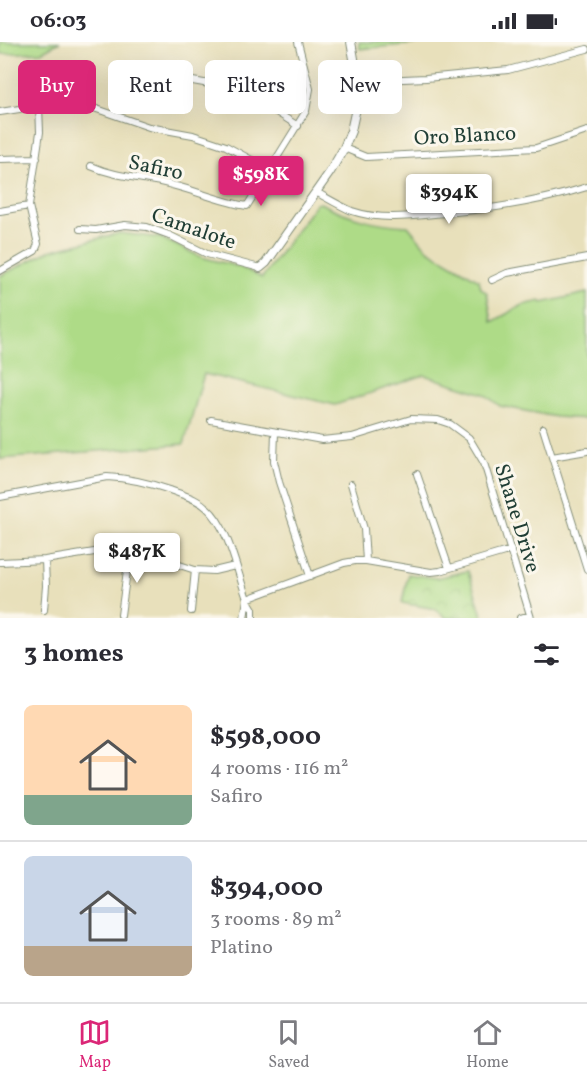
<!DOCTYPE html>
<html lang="en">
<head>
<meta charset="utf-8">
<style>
  body { margin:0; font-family:Vollkorn,serif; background:#f2f2f3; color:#2b2b33; height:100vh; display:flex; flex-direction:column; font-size:22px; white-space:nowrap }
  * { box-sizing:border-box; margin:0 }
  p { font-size:20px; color:#7c7c81 }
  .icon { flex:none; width:33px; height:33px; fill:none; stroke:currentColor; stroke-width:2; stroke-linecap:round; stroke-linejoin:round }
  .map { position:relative; height:576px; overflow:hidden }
  .panel { display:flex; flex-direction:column; background:#fff; flex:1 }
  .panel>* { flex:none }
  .top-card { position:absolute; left:18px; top:18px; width:552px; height:54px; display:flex; gap:12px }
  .price { position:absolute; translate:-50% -51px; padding:0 14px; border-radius:6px; background:#fff; color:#222; font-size:20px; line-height:39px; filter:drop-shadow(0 2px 3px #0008) }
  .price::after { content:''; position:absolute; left:50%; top:36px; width:18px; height:14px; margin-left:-9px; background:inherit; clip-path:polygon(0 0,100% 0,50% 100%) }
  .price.active { background:#db2777; color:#fff }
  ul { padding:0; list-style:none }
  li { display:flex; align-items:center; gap:18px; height:150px; padding:0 24px }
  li+li { border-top:2px solid #e1e1e2 }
  li span { display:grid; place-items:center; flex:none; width:168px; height:120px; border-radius:9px; color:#555 }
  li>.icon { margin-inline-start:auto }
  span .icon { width:72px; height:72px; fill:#fffc; stroke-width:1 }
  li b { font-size:26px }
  h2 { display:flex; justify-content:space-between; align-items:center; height:72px; padding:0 24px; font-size:26px }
  .pill { padding:0 21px; border-radius:9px; background:#fff; box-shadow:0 6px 24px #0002; font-size:21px; line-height:54px }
  .pill.active { background:#db2777; color:#fff }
  .status { display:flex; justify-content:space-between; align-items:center; height:42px; padding:0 30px; background:#fff; direction:ltr }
  .status svg { height:16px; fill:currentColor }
  .tab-bar { display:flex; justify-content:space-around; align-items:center; height:84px; border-top:2px solid #e1e1e2; background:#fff; font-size:16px; color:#7c7c81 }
  .tab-bar a { display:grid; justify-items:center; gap:3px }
  .tab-bar .active { color:#db2777 }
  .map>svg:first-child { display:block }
  .green { fill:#aedb87; stroke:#668c5e; stroke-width:1.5 }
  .park { fill:url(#park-crowns); stroke:#668c5e; stroke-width:1.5 }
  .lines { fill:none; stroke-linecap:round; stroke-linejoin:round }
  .minor-casing { stroke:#848e78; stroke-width:8 }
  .tertiary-casing { stroke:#848e78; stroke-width:10 }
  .minor { stroke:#fff; stroke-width:6 }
  .tertiary { stroke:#fff; stroke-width:8 }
  .labels { text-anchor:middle; stroke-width:6; stroke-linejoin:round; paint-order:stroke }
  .street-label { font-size:21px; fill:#1f3d34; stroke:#fbf7ec }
</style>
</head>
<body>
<div class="status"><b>06:03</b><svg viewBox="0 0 49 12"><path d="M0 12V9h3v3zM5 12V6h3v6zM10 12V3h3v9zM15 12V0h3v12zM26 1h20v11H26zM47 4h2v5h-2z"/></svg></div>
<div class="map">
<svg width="587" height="576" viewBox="0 0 587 576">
  <defs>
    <pattern id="park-crowns" width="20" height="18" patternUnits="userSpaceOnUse" patternTransform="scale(1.5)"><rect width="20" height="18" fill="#aedb87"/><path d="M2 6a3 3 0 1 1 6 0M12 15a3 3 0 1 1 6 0" fill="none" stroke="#95bd75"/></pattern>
  </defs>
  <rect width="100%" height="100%" fill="#fbf7ec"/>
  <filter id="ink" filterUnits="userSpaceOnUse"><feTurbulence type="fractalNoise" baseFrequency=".0167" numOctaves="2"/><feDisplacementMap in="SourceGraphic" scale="12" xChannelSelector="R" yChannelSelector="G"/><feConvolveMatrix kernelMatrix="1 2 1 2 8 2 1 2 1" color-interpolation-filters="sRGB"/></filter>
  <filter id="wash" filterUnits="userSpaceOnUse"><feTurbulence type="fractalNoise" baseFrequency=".008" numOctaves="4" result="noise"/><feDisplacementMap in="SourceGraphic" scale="24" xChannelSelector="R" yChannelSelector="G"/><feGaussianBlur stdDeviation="1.35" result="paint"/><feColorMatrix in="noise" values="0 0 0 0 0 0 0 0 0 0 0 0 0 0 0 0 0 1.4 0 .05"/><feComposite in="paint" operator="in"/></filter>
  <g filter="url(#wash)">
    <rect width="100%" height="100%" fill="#e8e0bb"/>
    <!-- green -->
    <path class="green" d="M0,0H60L41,10L0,12Z
      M320,161C351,176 374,182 408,184L428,208L479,238L481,246L487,251L492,280L523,263L541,259L542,261L587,251V377L556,375L500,364L484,352L424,333L335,363L204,332L184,402L0,417V234L49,209L120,191L161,196L201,215L240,225L262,236L316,162Z"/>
    <!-- park -->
    <path class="park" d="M359,0H437L360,7Z
      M468,529L483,576H446L436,567L402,561L408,532L436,536Z"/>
  </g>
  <g filter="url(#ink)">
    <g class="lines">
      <defs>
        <path id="minor" d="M160,26L176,36L215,43L256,57L298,84
          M358,39L426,36L508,28L587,7
          M0,70L39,64L69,62L91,65L149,85L193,93L226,104L270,128
          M344,106L366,115L536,106L587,89
          M0,117L37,116
          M91,124C118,136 143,135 172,143C197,149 221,160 247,164L306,69L310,47L298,0
          M316,150C327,156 340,164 352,169C378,178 407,175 434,172C487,168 536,161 587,145
          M0,169L29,164
          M80,187L96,188L125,183L147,185L169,193L207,212L260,226
          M0,229L35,209L38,202L29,164L40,90L39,64
          M492,238L507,231L587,216
          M211,378L322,398L352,395L411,377L438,378L450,382L469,396L484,421L531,576
          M543,386L587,527
          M275,390L274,419L279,440L310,534
          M552,415L587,409
          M417,432L449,526
          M351,442L364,487L366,519
          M0,455L107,435C129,436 149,441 170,448C182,453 197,456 207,466C229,485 237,530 247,557L253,567V576
          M0,520L45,518L113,507H130L195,528L214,529L235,524
          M247,557L344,521L355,519H366L431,530L440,529L511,508
          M44,568L46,544L45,518
          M191,569L195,528
          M121,573L130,507
          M244,576L247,557
          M520,576L530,573"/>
        <path id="tertiary" d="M260,226L266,221L330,130L344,106L351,89L358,57V39L351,0"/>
      </defs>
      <!-- minor casing -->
      <use href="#minor" class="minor-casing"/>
      <!-- tertiary casing -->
      <use href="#tertiary" class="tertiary-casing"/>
      <!-- minor -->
      <use href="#minor" class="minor"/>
      <!-- tertiary -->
      <use href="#tertiary" class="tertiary"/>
    </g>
  </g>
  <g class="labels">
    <!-- street labels -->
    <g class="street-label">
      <text transform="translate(465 93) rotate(-3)" y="7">Oro Blanco</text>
      <text transform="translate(156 125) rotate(12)" y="7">Safiro</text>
      <text transform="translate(194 186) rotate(19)" y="7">Camalote</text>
      <text transform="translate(518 476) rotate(73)" y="7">Shane Drive</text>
    </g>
  </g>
</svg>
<b class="price active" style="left:261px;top:165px">$598K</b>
<b class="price" style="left:449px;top:183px">$394K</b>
<b class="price" style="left:137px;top:542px">$487K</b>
<div class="top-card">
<a class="pill active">Buy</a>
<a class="pill">Rent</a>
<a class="pill">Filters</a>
<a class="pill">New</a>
</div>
</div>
<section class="panel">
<h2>3 homes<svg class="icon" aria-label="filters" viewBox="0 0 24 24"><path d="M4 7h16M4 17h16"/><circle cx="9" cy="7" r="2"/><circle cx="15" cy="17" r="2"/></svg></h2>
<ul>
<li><span style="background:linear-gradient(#ffd9b3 75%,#7fa58c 0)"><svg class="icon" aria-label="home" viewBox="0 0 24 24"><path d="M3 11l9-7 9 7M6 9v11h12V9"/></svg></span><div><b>$598,000</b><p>4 rooms · 116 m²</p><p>Safiro</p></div></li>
<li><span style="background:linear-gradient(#c9d6e8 75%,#b9a48a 0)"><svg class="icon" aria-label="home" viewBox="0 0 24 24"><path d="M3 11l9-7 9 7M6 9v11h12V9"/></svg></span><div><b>$394,000</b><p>3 rooms · 89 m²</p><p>Platino</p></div></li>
</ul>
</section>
<nav class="tab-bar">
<a class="active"><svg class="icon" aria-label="map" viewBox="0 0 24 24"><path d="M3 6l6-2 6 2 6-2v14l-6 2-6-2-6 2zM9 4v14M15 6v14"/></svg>Map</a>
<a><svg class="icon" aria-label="saved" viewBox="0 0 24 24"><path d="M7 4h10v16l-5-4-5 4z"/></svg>Saved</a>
<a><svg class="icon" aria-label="home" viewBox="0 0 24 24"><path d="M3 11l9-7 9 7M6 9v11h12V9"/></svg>Home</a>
</nav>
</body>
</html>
